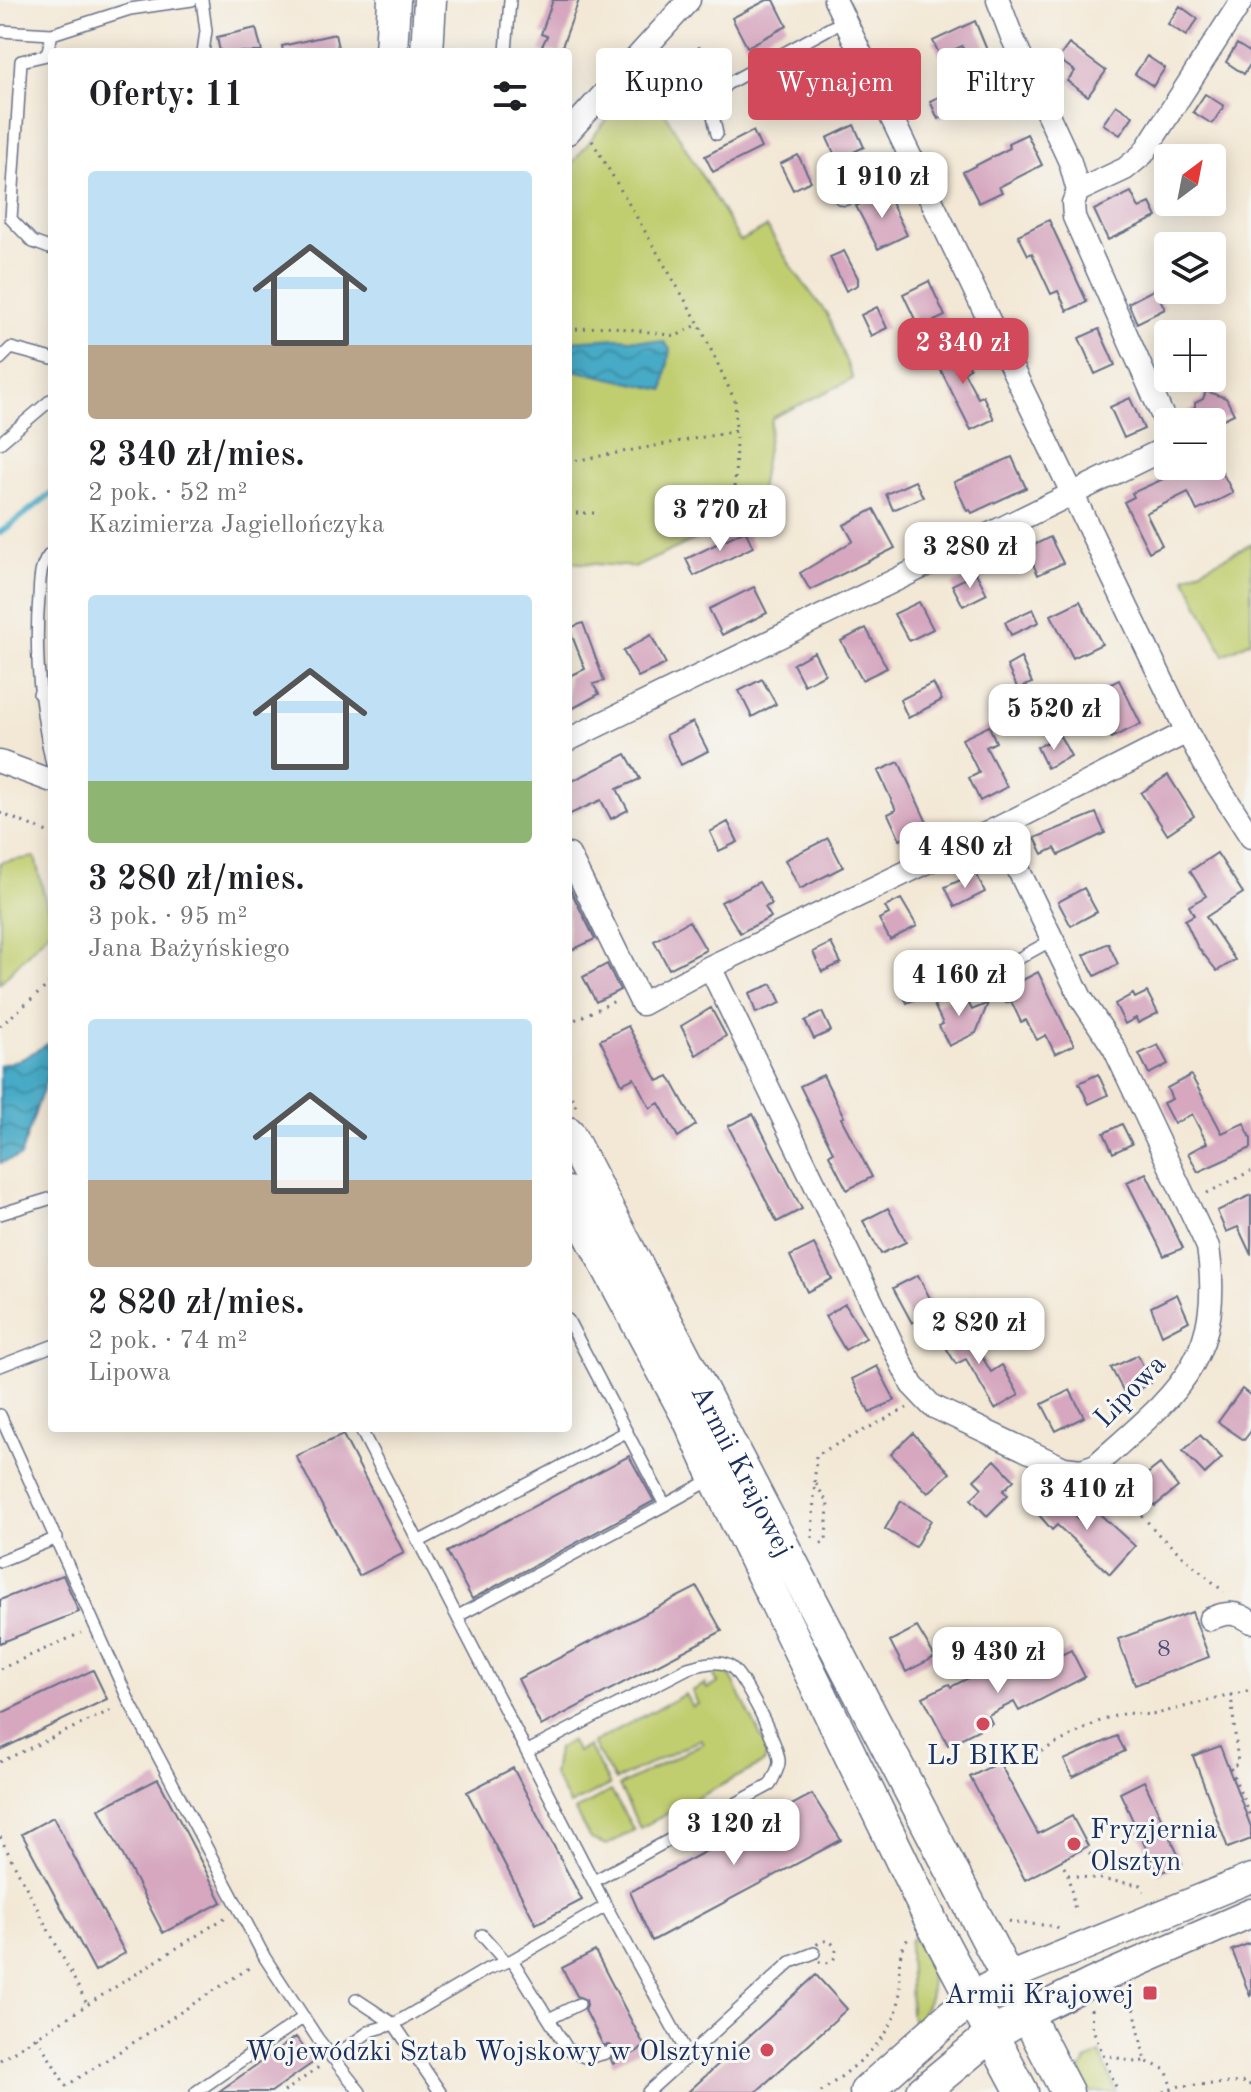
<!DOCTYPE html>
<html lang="pl">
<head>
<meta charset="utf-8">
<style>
  body { margin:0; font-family:"Old Standard TT",serif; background:#f2f2f2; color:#202124; height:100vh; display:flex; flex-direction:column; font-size:30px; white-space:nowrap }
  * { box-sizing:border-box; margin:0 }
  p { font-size:26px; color:#757577 }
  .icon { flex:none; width:44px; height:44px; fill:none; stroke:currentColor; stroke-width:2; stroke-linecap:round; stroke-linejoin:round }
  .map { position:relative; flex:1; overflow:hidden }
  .sheet { position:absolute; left:48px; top:48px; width:524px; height:1384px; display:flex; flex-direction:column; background:#fff; border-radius:8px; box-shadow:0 4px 20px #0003 }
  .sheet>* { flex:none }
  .banner { position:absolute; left:596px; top:48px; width:534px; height:72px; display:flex; gap:16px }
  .needle { width:52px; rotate:32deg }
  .buttons { position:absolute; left:1154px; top:144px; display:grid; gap:16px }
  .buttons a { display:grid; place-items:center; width:72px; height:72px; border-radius:8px; background:#fff; box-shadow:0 4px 20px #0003; font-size:40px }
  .price { position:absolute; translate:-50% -68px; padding:0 18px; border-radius:16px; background:#fff; color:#222; font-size:26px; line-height:52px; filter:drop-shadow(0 2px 4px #0008) }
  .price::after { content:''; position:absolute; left:50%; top:48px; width:24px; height:18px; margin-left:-12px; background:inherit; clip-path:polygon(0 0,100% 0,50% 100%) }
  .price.selected { background:#d1495b; color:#fff }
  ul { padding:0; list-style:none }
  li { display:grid; align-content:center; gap:16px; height:424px; padding:0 40px }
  li span { display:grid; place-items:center; height:248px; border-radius:8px; color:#555 }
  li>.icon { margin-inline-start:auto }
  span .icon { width:144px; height:144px; fill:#fffc; stroke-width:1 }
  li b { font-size:34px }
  h2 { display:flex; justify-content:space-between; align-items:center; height:96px; padding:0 40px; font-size:34px }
  .tag { padding:0 28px; border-radius:8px; background:#fff; box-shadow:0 4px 20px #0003; font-size:28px; line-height:72px }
  .tag.selected { background:#d1495b; color:#fff }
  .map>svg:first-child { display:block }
  .green { fill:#c1ce70; stroke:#6e7e67; stroke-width:2 }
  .water { fill:url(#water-waves); stroke:#316c92; stroke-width:2 }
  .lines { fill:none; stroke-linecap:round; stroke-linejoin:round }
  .stream { stroke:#47aac6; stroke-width:6 }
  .building { fill:#d6a7bf }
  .service-casing { stroke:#677088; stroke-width:14 }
  .minor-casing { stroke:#677088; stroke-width:25 }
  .tertiary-casing { stroke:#677088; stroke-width:31 }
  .secondary-casing { stroke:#677088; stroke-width:35 }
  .path { stroke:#677088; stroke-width:3; stroke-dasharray:2 6; stroke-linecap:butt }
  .service { stroke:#fff; stroke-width:11 }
  .minor { stroke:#fff; stroke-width:22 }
  .tertiary { stroke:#fff; stroke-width:28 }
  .secondary { stroke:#fff; stroke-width:32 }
  .poi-dot { fill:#d1495b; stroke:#f6f6f2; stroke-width:3 }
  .labels { text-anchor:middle; stroke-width:6; stroke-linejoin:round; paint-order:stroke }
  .number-label { font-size:24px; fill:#4a4d76 }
  .street-label { font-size:28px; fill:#1b2f5e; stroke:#f6f6f2 }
  .poi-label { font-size:28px; fill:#1b2f5e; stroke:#f6f6f2; text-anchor:end }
</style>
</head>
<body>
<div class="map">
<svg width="1251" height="2092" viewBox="0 0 1251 2092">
  <defs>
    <pattern id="water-waves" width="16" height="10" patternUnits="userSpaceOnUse" patternTransform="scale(2)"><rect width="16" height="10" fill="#47aac6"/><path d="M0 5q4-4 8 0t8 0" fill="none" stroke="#3a8ba4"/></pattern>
  </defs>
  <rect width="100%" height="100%" fill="#f6f6f2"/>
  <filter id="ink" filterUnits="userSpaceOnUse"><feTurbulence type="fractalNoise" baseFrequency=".0125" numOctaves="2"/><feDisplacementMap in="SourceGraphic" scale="16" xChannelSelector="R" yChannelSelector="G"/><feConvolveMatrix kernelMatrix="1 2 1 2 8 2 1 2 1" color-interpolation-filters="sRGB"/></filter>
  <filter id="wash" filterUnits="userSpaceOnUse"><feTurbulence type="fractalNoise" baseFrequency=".006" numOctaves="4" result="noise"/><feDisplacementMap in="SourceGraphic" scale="32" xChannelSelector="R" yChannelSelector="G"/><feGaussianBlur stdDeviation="1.8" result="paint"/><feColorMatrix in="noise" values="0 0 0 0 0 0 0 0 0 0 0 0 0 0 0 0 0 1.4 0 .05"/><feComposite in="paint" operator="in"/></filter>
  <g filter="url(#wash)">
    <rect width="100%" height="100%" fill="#f3e8d5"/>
    <!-- green -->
    <path class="green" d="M644,77L740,241L767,227L794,271L827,314L853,379L772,418L757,508L741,518L636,567L568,562V169L603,124Z
      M1251,544V641L1224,655L1185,577Z
      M35,857L52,928L0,983V862Z
      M710,1668L725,1672L732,1679L768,1751L764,1763L640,1828L619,1786L703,1743L701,1739L615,1781L592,1743L685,1694L692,1707L698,1704L692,1691L705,1684L707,1689L718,1683Z
      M570,1741L577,1752L588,1746L610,1785L570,1805L553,1775L557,1749Z
      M611,1791L634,1830L607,1845L590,1839L575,1811Z
      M912,1937H915C931,1970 942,1991 914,2022L911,2016L909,1943Z
      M1100,2053L1116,2092H1089L1079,2072L1086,2061Z"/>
    <!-- water -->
    <path class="water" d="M619,338L664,342L670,349L664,390L568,369V341Z
      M49,1043H52V1063L20,1157L0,1163V1065L22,1059Z"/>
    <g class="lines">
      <!-- stream -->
      <path class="stream" d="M0,533L52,493"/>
    </g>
    <g id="blocks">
      <!-- building -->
      <path class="building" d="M553,0H579L560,52H539L547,36L541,34Z
        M767,0H774L787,26L747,47L732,18Z
        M1180,6L1198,19L1186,36L1168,24Z
        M975,21L998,77L1001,75L1014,106L994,115L990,104L982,107L979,101L938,119L930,101L977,79L962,46L940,56L933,41Z
        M256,28L262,52H220L217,37Z
        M335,34L339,52H283L282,46Z
        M1069,44L1106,71L1088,96L1067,81L1075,71L1058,59Z
        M1237,44L1251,53V63L1244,74L1226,62Z
        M699,47L723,68L693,103L669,82Z
        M817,50L839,94L810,109L788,65Z
        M1147,56L1165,68L1153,86L1135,74Z
        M1205,94L1224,106L1212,124L1193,112Z
        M1116,105L1133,116L1120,135L1103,124Z
        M854,125L864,147L837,160L827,138Z
        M753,131L761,148L713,172L705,156Z
        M1027,134L1042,165L999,187L1002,192L979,203L963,172L1010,148L1008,143Z
        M798,155L811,181L793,190L780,164Z
        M886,192L907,235L878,249L856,206Z
        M1131,192L1139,208L1150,203L1157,217L1108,240L1094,210Z
        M1049,220L1087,302L1067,311L1058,291L1051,294L1032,253L1028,255L1018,235Z
        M844,251L858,278V285L846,291L830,257Z
        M929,281L945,316L919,328L903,294Z
        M1155,289L1165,309L1137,323L1128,303Z
        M877,307L887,328L871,336L861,315Z
        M1099,329L1115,365L1095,374L1079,338Z
        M957,342L970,368L964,372L978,398L983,396L994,419L971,430L933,355Z
        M1206,391L1226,398L1234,414L1217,422H1181L1178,416L1195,408V403L1203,399Z
        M1130,398L1144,429L1124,438L1110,407Z
        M1012,457L1026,488L972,513L970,510L967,511L954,482Z
        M1192,466H1219L1233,493L1197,511L1188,492L1146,513L1162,545L1149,552L1124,502L1134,497L1132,493Z
        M915,481L923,497L893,510L886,494Z
        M874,509L895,548L810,590L800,573L853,541L844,525Z
        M745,530L753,547L694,576L686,559Z
        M1050,537L1063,563L1038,575L1026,549Z
        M976,573L987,594L963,606L952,585Z
        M754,587L767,613L722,635L709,609Z
        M1080,601L1102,644L1073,658L1051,615Z
        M919,602L933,629L909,641L894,614Z
        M1033,609L1039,622L1011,635L1005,622Z
        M583,623L604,681L593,684L599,694L568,711V677L585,669L569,628Z
        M866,628L887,668L862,680L841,641Z
        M651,635L666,664L638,677L623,651Z
        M814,652L825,674L804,685L793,664Z
        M1021,658L1032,683L1018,689L1007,666Z
        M762,679L776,704L752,717L739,691Z
        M1119,680L1141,724L1111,738L1090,694Z
        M933,683L942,700L908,718L900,700Z
        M693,722L708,751L681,765L666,735Z
        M989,726L996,742L986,747L1007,787L980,801L969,778L979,773L962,739Z
        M1060,736L1071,756L1047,768L1037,747Z
        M626,754L640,779L617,789L628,810L611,819L601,800L568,815V783Z
        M899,762L929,827L900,840L888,814L896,810L878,771Z
        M1168,775L1194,816L1167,834L1141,793Z
        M1096,813L1105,833L1059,855L1055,848L1043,854L1035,838Z
        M728,822L738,842L719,851L710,832Z
        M828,838L843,867L800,889L785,860Z
        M1217,853L1243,893L1206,917L1235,960L1217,971L1197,946L1185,920L1194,915L1189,906L1206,896L1190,871Z
        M976,873L985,892L955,907L945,887Z
        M759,882L772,904L765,907L771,917L740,933L721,902Z
        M568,885L595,939L568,952Z
        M1084,888L1097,912L1071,926L1058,902Z
        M901,899L917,926L890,940L879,919L889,914L885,907Z
        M689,921L706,950L669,969L654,941Z
        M831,943L841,963L822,972L813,952Z
        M1108,943L1118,964L1095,976L1084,955Z
        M607,964L620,990L596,1002L583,977Z
        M1012,972L1017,983L1038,972L1074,1045L1055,1054L1046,1035L1037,1040L1026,1020L1021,1022L1011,1001L1006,1003L995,982Z
        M915,979L923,995L907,1003L899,987Z
        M772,984L781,1003L756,1013L749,993Z
        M963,992L972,1010L988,1003L976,1033L949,1046L939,1026L943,1024L934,1005Z
        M1147,992L1158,1013L1138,1023L1136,1018L1125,1024L1115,1004L1133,994L1135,998Z
        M711,1008L726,1036L696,1055L681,1026Z
        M822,1012L831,1031L814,1039L805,1021Z
        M628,1026L658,1081L669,1076L696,1125L678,1137L659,1103L650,1108L634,1078L622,1084L600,1040Z
        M1158,1045L1168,1064L1149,1074L1139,1054Z
        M1098,1074L1108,1095L1089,1104L1079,1083Z
        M823,1075L844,1117L841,1118L872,1177L847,1190L829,1155L833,1152L800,1086Z
        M1191,1075L1222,1133L1244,1123L1251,1139V1148L1198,1172L1188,1153L1207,1143L1192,1114L1174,1124L1163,1103L1172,1099L1167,1088Z
        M753,1114L802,1209L777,1222L728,1126Z
        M1122,1124L1132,1144L1113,1153L1104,1133Z
        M1146,1173L1183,1248L1164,1256L1127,1182Z
        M1251,1195V1255L1238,1227L1226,1232L1217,1211Z
        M888,1208L906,1242L881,1254L863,1221Z
        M814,1244L832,1279L807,1292L790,1256Z
        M918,1275L936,1310L912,1323L893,1288Z
        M1177,1294L1189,1321L1162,1335L1151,1307Z
        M845,1304L866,1338L845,1350L825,1316Z
        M962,1322L991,1372L1002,1365L1019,1395L995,1409L966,1359L956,1364L939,1336Z
        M1138,1355L1151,1383L1126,1396L1111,1368Z
        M877,1366L895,1400L870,1413L852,1379Z
        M1242,1389L1251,1396V1431L1244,1440L1218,1422Z
        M1070,1390L1084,1417L1056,1431L1042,1404Z
        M913,1433L950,1473L928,1493L891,1454Z
        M343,1435L404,1553L359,1576L296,1456Z
        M1200,1435L1222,1458L1205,1474L1183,1451Z
        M629,1456L654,1501L472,1599L447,1552Z
        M995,1460L1014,1480L1003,1491L1008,1495L987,1516L971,1499L982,1488L974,1480Z
        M1160,1464L1178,1487L1155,1506L1137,1482Z
        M1053,1491L1081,1521L1093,1508L1135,1546L1110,1574L1057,1525L1052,1530L1033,1508Z
        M901,1501L931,1520L915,1547L885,1529Z
        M63,1575L79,1612L0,1643V1600Z
        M697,1587L722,1631L541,1726L518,1679Z
        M1192,1612L1209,1657L1135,1685L1118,1639Z
        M917,1627L935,1657L906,1672L890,1641Z
        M1071,1650L1085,1677L1019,1711L1014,1702L988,1715L992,1723L948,1745L923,1697L949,1684L951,1687L986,1669L992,1681L1021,1666L1025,1673Z
        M93,1670L107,1699L0,1750V1714Z
        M1117,1736L1125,1751L1073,1777L1064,1760Z
        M1220,1746L1251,1827V1839L1228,1848L1193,1756Z
        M999,1762L1038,1834L1072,1816L1088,1846L1025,1880L970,1777Z
        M513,1768L582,1900L536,1924L467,1792Z
        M158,1779L222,1902L163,1933L99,1809Z
        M1144,1781L1182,1863L1158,1874L1120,1793Z
        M812,1794L841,1840L652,1941L630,1892Z
        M53,1817L125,1953L95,1971L22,1834Z
        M1251,1943V1995L1250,1996L1232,1950Z
        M595,1951L645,2047L613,2064L611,2060L614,2050L609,2045H603L585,2010L587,2005L586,2000L577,1996L562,1968Z
        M816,1975L847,2009L756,2092H688Z
        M296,2037L314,2062L271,2092H218Z"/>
    </g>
  </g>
  <g filter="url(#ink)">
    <use href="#blocks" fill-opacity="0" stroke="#677088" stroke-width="2"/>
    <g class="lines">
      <defs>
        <path id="service" d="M202,0L206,31L203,52
          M0,31L52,34L47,55L21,61L11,219L33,242L52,249
          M52,34L130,9L192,0
          M506,52L510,0
          M717,134L710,102L727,84L832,27L847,22
          M0,359L11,348L52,359
          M0,443L52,399
          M52,552C39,564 40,581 39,597C34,655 40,708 52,764
          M39,694L52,692
          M973,984L1052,940
          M0,1214L52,1198
          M0,1366L52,1346
          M0,1415L129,1701L265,1958L318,2039L360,2092
          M360,1428L606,1906L688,2055
          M665,1505L714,1478
          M420,1541L626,1432
          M0,1561L57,1538
          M458,1616L665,1505L568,1320
          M528,1751L688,1668C702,1664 718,1659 731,1667C743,1675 780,1747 779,1762C779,1769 773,1778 770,1785L594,1881
          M482,1935L506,1962
          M512,1960L568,2050L587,2058L606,2053
          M356,1999L394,2024L440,2092
          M549,2019L579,2004
          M332,2058L370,2031L394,2024L487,1969L512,1960L606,1906
          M196,2092L304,2017
          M648,2092L791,1962L814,1953"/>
        <path id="minor" d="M835,0L1187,732L1209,772L1251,837
          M998,0L1012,37L1070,162L1078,191L1073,203L1074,217L1168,428
          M568,133L689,0
          M1078,191L1125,169L1143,154L1242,0
          M844,194L914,161
          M568,740L1168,447
          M0,762L52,781
          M569,855L642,1004L710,967L998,828L1187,732
          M710,967L912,1385L932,1406L1064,1468L1081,1470L1096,1465C1174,1395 1225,1362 1208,1247L1114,1048L1081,998L998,828
          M1210,1619C1226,1612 1236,1611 1251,1622"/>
        <path id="tertiary" d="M1006,1978L1251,1878
          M1026,2015L1093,1982L1251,1913"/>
        <g id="secondary">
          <path d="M391,52L394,0"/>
          <path d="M427,52L430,0"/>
          <path id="s1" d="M568,1133L1067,2092"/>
          <path d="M568,1193L689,1419L715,1477L932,1923L1022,2092"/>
          <path d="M866,2092L952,2015L990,1988"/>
          <path d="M922,2092L991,2035L1009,2025"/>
        </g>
      </defs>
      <!-- service casing -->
      <use href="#service" class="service-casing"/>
      <!-- minor casing -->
      <use href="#minor" class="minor-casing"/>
      <!-- tertiary casing -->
      <use href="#tertiary" class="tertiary-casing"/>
      <!-- secondary casing -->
      <use href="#secondary" class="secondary-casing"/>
      <!-- path -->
      <path class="path" d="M568,330L607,326L676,336L699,324
        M568,462L736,431L735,401L699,324L591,139
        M735,495L736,431
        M568,513H597
        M0,813L52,834
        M568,1023L615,1001
        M0,1026L47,986L52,978
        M568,1090L577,1108
        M1207,1193L1251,1171
        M1110,1480L1161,1537L1224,1592
        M816,1484L828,1504L826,1541L816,1546
        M812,1538L816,1455L907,1408
        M0,1669L81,1633
        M1231,1694L1238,1764L1230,1767L1251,1818
        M0,1762L116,1708
        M1020,1762L1104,1719L1126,1713L1152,1715L1251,1690
        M0,1837L87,2004
        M1089,1853L1103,1878
        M1064,1867L1068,1875L1075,1910
        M1068,1875L1141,1885L1144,1891
        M1009,1921C1026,1927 1049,1921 1062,1931
        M814 1952a11 11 0 1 1 22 0a11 11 0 1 1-22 0Z
        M1131,1993L1145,2061L1166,2070L1173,2088
        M1091,2009L1092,2027L1118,2092
        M37,2037L66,2086L252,1966
        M1110,2056L1133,2062L1145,2061
        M0,2060L226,1917
        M284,2092L319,2067
        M821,2092C852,2068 893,2041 899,2000C903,1974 892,1958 911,1935
        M1163,2092L1180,2086L1247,2082L1251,2086"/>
      <!-- service -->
      <use href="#service" class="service"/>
      <!-- minor -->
      <use href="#minor" class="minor"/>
      <!-- tertiary -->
      <use href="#tertiary" class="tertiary"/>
      <!-- secondary -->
      <use href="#secondary" class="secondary"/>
    </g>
  </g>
  <!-- markers -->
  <g class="poi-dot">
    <circle cx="983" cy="1724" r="8"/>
    <circle cx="1074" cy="1844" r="8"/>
    <rect x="1142" y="1985" width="16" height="16" rx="4"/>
    <circle cx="767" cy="2050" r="8"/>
  </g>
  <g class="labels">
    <!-- number labels -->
    <g class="number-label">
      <text x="1164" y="1656">8</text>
    </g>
    <!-- street labels -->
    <g class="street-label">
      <text transform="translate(1129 1390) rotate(-46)" y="10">Lipowa</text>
      <text dy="10" stroke="none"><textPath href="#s1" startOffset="380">Armii Krajowej</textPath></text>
    </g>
    <!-- poi labels -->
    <g class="poi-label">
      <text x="983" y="1764" text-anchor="middle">LJ BIKE</text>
      <text x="1090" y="1838" text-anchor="start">Fryzjernia<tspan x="1090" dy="32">Olsztyn</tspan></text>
      <text x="1134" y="2003">Armii Krajowej</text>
      <text x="751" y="2060">Wojewódzki Sztab Wojskowy w Olsztynie</text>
    </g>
  </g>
</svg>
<div class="buttons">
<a><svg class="needle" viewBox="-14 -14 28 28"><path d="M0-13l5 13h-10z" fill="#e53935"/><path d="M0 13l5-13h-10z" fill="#757577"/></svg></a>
<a><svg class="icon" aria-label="layers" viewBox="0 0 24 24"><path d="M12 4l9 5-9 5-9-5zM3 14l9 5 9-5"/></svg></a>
<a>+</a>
<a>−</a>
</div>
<b class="price" style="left:882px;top:220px">1 910 zł</b>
<b class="price selected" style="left:963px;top:386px">2 340 zł</b>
<b class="price" style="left:720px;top:553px">3 770 zł</b>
<b class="price" style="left:970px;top:590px">3 280 zł</b>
<b class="price" style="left:1054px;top:752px">5 520 zł</b>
<b class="price" style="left:965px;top:890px">4 480 zł</b>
<b class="price" style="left:959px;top:1018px">4 160 zł</b>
<b class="price" style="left:979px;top:1366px">2 820 zł</b>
<b class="price" style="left:1087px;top:1532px">3 410 zł</b>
<b class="price" style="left:998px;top:1695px">9 430 zł</b>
<b class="price" style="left:734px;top:1867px">3 120 zł</b>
<div class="banner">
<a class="tag">Kupno</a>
<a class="tag selected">Wynajem</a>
<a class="tag">Filtry</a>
</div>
<section class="sheet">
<h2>Oferty: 11<svg class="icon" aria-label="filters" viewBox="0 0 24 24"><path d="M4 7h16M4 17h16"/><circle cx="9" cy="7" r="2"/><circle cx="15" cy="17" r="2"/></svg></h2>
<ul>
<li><span style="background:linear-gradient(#bfe0f5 70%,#b9a48a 0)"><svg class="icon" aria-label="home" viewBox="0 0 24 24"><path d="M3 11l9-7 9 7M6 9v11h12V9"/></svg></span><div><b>2 340 zł/mies.</b><p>2 pok. · 52 m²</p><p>Kazimierza Jagiellończyka</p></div></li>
<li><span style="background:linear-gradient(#bfe0f5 75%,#8fb573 0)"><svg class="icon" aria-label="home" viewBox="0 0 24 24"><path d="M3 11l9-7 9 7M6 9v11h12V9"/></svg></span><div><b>3 280 zł/mies.</b><p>3 pok. · 95 m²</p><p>Jana Bażyńskiego</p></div></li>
<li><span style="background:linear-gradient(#bfe0f5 65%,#b9a48a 0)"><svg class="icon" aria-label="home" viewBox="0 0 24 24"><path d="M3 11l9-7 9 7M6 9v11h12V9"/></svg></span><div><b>2 820 zł/mies.</b><p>2 pok. · 74 m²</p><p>Lipowa</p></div></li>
</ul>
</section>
</div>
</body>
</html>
